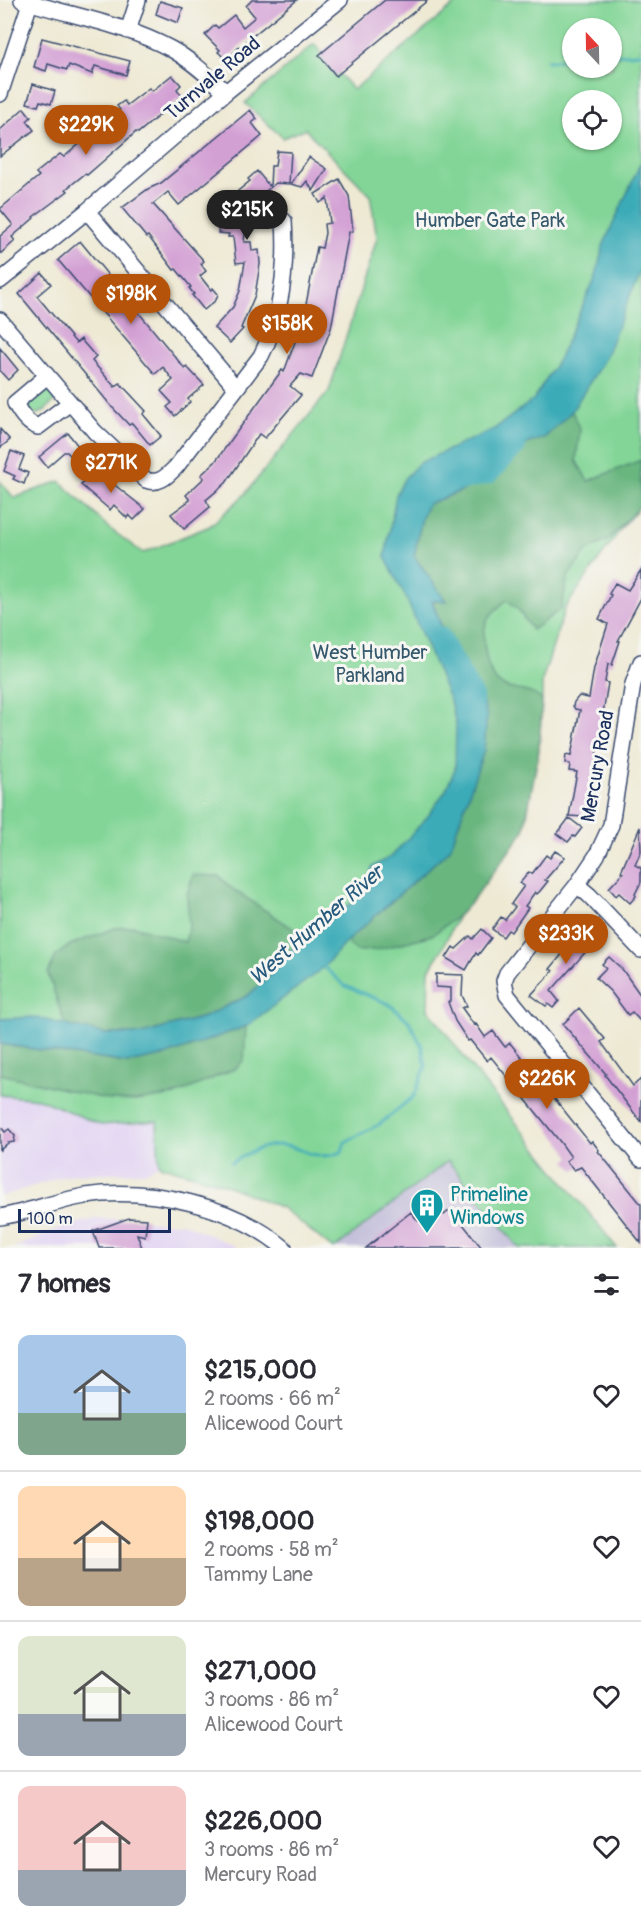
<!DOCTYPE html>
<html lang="en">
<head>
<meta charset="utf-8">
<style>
  body { margin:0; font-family:Pangolin,sans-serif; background:#f7f7f7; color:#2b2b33; height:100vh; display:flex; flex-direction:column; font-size:22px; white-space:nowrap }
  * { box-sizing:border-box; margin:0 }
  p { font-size:20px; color:#7c7c81 }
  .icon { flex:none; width:33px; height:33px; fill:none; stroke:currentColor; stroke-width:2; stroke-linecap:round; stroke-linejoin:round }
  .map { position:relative; height:1248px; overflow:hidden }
  .sheet { display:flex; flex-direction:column; background:#fff; flex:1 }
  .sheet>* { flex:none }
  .needle { width:39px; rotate:338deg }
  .buttons { position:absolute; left:562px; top:18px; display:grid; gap:12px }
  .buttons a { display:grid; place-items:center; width:60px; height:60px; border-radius:50%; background:#fff; box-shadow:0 2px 4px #0004; font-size:30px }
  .scale { position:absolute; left:18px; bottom:15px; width:153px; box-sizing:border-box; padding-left:6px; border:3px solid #1b2f5e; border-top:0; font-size:16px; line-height:21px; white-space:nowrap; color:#1b2f5e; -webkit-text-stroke:4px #f6f6f2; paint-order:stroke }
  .price { position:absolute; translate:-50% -51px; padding:0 14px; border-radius:21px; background:#b45309; color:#fff; font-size:20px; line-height:39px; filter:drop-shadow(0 2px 3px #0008) }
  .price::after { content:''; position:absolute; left:50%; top:36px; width:18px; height:14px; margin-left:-9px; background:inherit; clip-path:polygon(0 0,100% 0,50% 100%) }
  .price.on { background:#222; color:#fff }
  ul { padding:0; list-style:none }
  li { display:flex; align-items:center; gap:18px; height:150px; padding:0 18px }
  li+li { border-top:2px solid #e1e1e2 }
  li span { display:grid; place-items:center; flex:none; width:168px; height:120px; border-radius:12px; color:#555 }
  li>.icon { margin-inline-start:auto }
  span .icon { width:72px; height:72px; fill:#fffc; stroke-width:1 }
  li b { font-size:26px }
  h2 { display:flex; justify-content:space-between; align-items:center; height:72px; padding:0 18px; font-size:26px }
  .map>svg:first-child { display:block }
  .built { fill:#e2d4f3 }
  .industrial { fill:#c5c0da }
  .green { fill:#82d596; stroke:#4e827a; stroke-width:1.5; fill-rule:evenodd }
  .forest { fill:#69b67f; stroke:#42726e; stroke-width:1.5 }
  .water { fill:#3aabb7; stroke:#2a6d8a; stroke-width:1.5 }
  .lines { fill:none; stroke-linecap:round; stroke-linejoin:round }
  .stream { stroke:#3aabb7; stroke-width:3 }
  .river { stroke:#3aabb7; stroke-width:18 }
  .building { fill:#d3a0d4 }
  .minor-casing { stroke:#3b4b70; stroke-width:18 }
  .minor { stroke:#fff; stroke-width:15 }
  .labels { text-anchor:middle; stroke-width:6; stroke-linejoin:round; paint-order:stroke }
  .street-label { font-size:20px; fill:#1b2f5e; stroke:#f6f6f2 }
  .park-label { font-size:20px; fill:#35586c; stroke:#f6f6f2 }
  .culture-label { font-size:20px; fill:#0d838f; stroke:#f6f6f2; text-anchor:start }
  .water-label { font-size:21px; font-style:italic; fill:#265a7d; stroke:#f6f6f2 }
</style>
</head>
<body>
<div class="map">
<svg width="641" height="1248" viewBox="0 0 641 1248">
  <rect width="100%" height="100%" fill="#f6f6f2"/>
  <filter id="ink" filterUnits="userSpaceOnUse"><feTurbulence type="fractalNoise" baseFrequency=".0167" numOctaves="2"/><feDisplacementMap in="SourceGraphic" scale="12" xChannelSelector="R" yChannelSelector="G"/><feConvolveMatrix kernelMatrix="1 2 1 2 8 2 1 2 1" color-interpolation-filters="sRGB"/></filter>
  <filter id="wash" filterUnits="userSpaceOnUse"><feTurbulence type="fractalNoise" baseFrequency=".008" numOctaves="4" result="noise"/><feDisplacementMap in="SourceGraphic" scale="24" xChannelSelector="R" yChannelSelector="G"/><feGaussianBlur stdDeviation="1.35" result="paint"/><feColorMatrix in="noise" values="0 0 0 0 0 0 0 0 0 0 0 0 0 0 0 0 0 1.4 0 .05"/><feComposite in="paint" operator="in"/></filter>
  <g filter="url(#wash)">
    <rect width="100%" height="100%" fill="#eee9d3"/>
    <!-- built -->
    <path class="built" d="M0,1095L39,1099L101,1125L157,1121L159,1165L145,1172L76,1174L58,1178L0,1197Z
      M98,1218L183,1223L239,1248H13L62,1227Z"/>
    <!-- industrial -->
    <path class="industrial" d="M448,1161L519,1248H335Z"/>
    <!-- green -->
    <path class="green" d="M460,0H641V505L623,526L565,608L542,681V700L539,750L524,831L472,901L458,916L441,951L429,970L428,1009L473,1069L617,1248H519L448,1161L335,1248H332L282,1208L221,1183L159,1165L157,1121L101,1125L39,1099L0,1095V481L14,498L60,481L109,528L143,553L210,526L244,495L329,391L377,238L370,195L305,129L283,138L245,103L314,44L353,90ZM573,28H612V68H573ZM573,100H612V140H573Z
      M45,385L56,393V399C47,409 36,423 25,406L28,395Z"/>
    <!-- forest -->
    <path class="forest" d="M572,411L580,429L576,460L588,481L641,460V505L608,540L587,551L568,576L561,609L532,630L518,609L507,600C500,606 490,613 487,621C480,636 486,678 503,686C518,692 531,689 542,700L539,750L524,831L472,901L458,916L432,935L376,950L357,951L346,942L450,849L478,688L463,679L458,672L432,600L446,601L414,556L422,517L428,504L464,490L529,442L544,437Z
      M193,875L219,876L231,888L306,937L286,954L268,978L247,996L204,1017L142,1034H105L65,1025L48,973L56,956L70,945L115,928L134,926L185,942L189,928L187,895Z
      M246,1026L244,1060L236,1068L175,1095L135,1101L109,1100L0,1074V1044L128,1063L167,1055Z"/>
    <!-- water -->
    <path class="water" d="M641,162V268L605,358L572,411L544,438L529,443L463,490L428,504L422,517L414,556L446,601H432L458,672L463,679L478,687L487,716L484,750L450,849L346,942L324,967L247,1026L167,1055L128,1063L0,1044V1019L32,1017L105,1034H142L204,1017L247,996L268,978L286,954L369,889L372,867L392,856L428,816L446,790L455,769L456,724L450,701L406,598L385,557L396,495L404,479L419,463L494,429L534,399L558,360L596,276L603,246Z"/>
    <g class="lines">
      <!-- stream -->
      <path class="stream" d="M612,55L641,53
        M547,61L573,59
        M231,1163C245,1154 263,1144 281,1145C304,1147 314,1163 342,1152L345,1142L380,1124L414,1096L426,1066L422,1046L409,1021L389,1004L345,986L324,967"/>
      <!-- river -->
      <path class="river" d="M459,482L489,475L517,446
        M441,636L474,696V702"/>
    </g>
    <g id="blocks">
      <!-- building -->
      <path class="building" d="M252,0H297L239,47L227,60L218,52L220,50L205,35L215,25L218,28L234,15L243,27L255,17L246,6Z
        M385,0H428L336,76L319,55Z
        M160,1L183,8L178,23L156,14Z
        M42,38L130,61L126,75L95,66L92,74L69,65L67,70L48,64L46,71L34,67Z
        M172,75L181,85L177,89L182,96L138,133L136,132L102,162L87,175L85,174L66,189L68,191L33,217L34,218L12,237L15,241L0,254V236L13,225L0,209L39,176L36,173L60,154L64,157L102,125L120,110L117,106L124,101L127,105L149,88L152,91Z
        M33,84L55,91L51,104L40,101L38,106L27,103Z
        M24,108L31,117L27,121L34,130L0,156V130Z
        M250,110L257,119L252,123L262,136L179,205L168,192L153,204L204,261L201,264L206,271L200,276L211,290L213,288L218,294L216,300L204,310L192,295L194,294L189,288L191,287L176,269L174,270L148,236L146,237L122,208L148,189L161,183Z
        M277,151L291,152L289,184L276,183L251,203L247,218L244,242H251L252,251L259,250L260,264L255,295L241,328L243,329L230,343L214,328L233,307L240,291L245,262L236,263L233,237H228L229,234L218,233L221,210L225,196L235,199L238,191L250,181L248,179L257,171L270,187L271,166H275Z
        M309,157L327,169L313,191L307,181L302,187L291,184Z
        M339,179L349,196L353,231L349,232L331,328L312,378L301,374L290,386L301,395L265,438L259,434L226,483L206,500L210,507L184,529L171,514L190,500L186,495L204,478L201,475L215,462L282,370L284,372L303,320L317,247L322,248L325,233L324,224L330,223L327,198L320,203L315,194Z
        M80,241L185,369L187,367L204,385L188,399L190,402L175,416L167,407L172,403L161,391L173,380L163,367L155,374L58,260Z
        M42,273L51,284L37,296L76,343L81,339L83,342L96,357L92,361L115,387L120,383L146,411L143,414L161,436L150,445L132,423L129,425L112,407L19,294Z
        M0,348L18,370L8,380L0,371Z
        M0,429L10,440L0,448Z
        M68,433L82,451L73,458L67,452H64L47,467L39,457Z
        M11,451L24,456L19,469L28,473L24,484L13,479L15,476L4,471Z
        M98,467L112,479L111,481L116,486L145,509L134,520L129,515L127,518L114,505L110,510L81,485Z
        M641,570V598L618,641H620L612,665L608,664L605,682L608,683L606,695L591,790L588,789L585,817L569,816L577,772L569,771L570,764L565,763L566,755L571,756L580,710L575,709L573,706L574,702L579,696L589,698L594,668L608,624L599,619L611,595L609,594L615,583L628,590Z
        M569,818L582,828L575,837L573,836L568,842L557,834Z
        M640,827L641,851L635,865L641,868V882L635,894L636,896L630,903L619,893L616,896L609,888L623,873L621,872Z
        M555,851L565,857L545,880L548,881L540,891L537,894L535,892L525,906L528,908L511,932L508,930L503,937L492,929L501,917L505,920L515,907L511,904L524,886L520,883L529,872L532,874L546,855L550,858Z
        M585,924L592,931L590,934L601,944L593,952L589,948L551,991L559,1001L553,1008L548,1004L546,1006L531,995L553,971L550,969L576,937L574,935Z
        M482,929L491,938L478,955L476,953L466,970L446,958L453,947L456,949L470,936L473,939Z
        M609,957L622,969L641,996V1022L632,1012L628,1015L611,992L596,978L606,968L602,964Z
        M436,974L463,975L462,995L467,1006L462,1008L474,1025L476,1024L485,1037L493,1031L505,1047L510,1043L527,1064L528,1063L535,1072L534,1073L590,1143L592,1141L599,1150L598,1151L641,1204V1243L581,1167L574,1170L566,1161L571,1157L561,1143L491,1057L487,1061L470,1040L468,1041L455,1021L448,1002L451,1001V988L436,987Z
        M579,1008L605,1039L601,1042L633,1086L641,1079V1122L605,1075L606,1074L563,1024Z
        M0,1126L5,1132L9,1129L15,1136L14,1142L8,1143L0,1150Z
        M437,1206L444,1215L451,1209L482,1248H366L411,1212L418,1221Z
        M129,1218L147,1219L145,1236L137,1234L142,1248H99L93,1231Z"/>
    </g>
  </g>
  <g filter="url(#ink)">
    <use href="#blocks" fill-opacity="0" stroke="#3b4b70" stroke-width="1.5"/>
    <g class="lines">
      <defs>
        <path id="minor" d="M22,0C71,16 125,24 171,49C191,60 209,77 226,92
          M128,31L138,0
          M0,94L30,3
          M87,211L236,388
          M0,281L87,211L226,92L340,0
          M0,320L95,432L146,480C159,485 167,476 176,467L261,356C282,315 287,267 284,221
          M47,376L15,403C20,413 27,424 38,427L70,403
          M641,662L633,684L611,825L597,855L577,885L507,973L504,981L507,995L641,1159
          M577,885L589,895L641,950
          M0,1217C29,1212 56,1201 85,1196C150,1187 233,1205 284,1248"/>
      </defs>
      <!-- minor casing -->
      <use href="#minor" class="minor-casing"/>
      <!-- minor -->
      <use href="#minor" class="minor"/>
    </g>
  </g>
  <!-- icons -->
  <defs>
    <symbol id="building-pin" viewBox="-11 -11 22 30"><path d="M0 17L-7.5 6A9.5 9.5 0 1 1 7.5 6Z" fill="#0f9aa8" stroke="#f6f6f2"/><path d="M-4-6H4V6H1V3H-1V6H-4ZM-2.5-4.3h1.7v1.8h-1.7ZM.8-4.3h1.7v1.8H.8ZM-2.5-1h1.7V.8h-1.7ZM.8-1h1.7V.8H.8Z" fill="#fff"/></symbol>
  </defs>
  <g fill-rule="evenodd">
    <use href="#building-pin" x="408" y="1186" width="38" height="52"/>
  </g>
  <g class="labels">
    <!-- street labels -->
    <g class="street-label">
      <text transform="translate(212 78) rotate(-40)" y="7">Turnvale Road</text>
      <text transform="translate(597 766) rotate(-80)" y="7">Mercury Road</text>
    </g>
    <!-- park labels -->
    <g class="park-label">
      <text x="490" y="227">Humber Gate Park</text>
      <text x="370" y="659">West Humber<tspan x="370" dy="23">Parkland</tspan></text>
    </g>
    <!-- culture labels -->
    <g class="culture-label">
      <text x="450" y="1201">Primeline<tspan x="450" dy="23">Windows</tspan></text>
    </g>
    <!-- water labels -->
    <g class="water-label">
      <text transform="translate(316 925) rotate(-41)" y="7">West Humber River</text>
    </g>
  </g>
</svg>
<div class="buttons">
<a><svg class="needle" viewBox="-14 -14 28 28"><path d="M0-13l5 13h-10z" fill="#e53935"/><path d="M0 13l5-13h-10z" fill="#7c7c81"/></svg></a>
<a><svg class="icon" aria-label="locate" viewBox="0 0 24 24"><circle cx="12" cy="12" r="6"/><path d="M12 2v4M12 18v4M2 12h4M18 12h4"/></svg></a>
</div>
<div class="scale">100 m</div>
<b class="price" style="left:86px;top:156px">$229K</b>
<b class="price on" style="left:247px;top:241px">$215K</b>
<b class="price" style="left:131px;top:325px">$198K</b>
<b class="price" style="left:287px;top:355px">$158K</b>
<b class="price" style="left:111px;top:494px">$271K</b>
<b class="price" style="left:566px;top:965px">$233K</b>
<b class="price" style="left:547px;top:1110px">$226K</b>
</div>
<section class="sheet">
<h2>7 homes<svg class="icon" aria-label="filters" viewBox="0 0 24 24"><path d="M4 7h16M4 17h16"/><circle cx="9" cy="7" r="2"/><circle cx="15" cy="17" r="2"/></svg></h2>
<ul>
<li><span style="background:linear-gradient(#a9c7e8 65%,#7fa58c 0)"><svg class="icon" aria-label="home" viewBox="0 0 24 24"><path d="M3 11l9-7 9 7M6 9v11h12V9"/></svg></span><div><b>$215,000</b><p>2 rooms · 66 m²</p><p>Alicewood Court</p></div><svg class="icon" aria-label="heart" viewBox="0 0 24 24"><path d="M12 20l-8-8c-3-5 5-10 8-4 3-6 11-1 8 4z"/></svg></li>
<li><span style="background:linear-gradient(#ffd9b3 60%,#b9a48a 0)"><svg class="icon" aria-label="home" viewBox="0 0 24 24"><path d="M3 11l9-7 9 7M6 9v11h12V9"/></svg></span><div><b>$198,000</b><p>2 rooms · 58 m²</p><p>Tammy Lane</p></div><svg class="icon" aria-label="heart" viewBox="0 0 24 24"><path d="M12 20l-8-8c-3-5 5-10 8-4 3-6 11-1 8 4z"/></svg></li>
<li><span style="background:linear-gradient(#dfe7d0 65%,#9aa5b1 0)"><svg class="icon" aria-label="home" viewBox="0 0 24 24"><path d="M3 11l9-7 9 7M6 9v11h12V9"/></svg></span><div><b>$271,000</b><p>3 rooms · 86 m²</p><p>Alicewood Court</p></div><svg class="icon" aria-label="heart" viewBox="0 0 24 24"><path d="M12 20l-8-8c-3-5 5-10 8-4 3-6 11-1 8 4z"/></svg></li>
<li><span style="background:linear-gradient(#f6c9c9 70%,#9aa5b1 0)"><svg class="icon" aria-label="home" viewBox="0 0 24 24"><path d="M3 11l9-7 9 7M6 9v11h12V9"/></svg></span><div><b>$226,000</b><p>3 rooms · 86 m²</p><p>Mercury Road</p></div><svg class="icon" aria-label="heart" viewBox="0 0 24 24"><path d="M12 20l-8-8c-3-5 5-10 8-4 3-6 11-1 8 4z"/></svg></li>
</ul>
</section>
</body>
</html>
